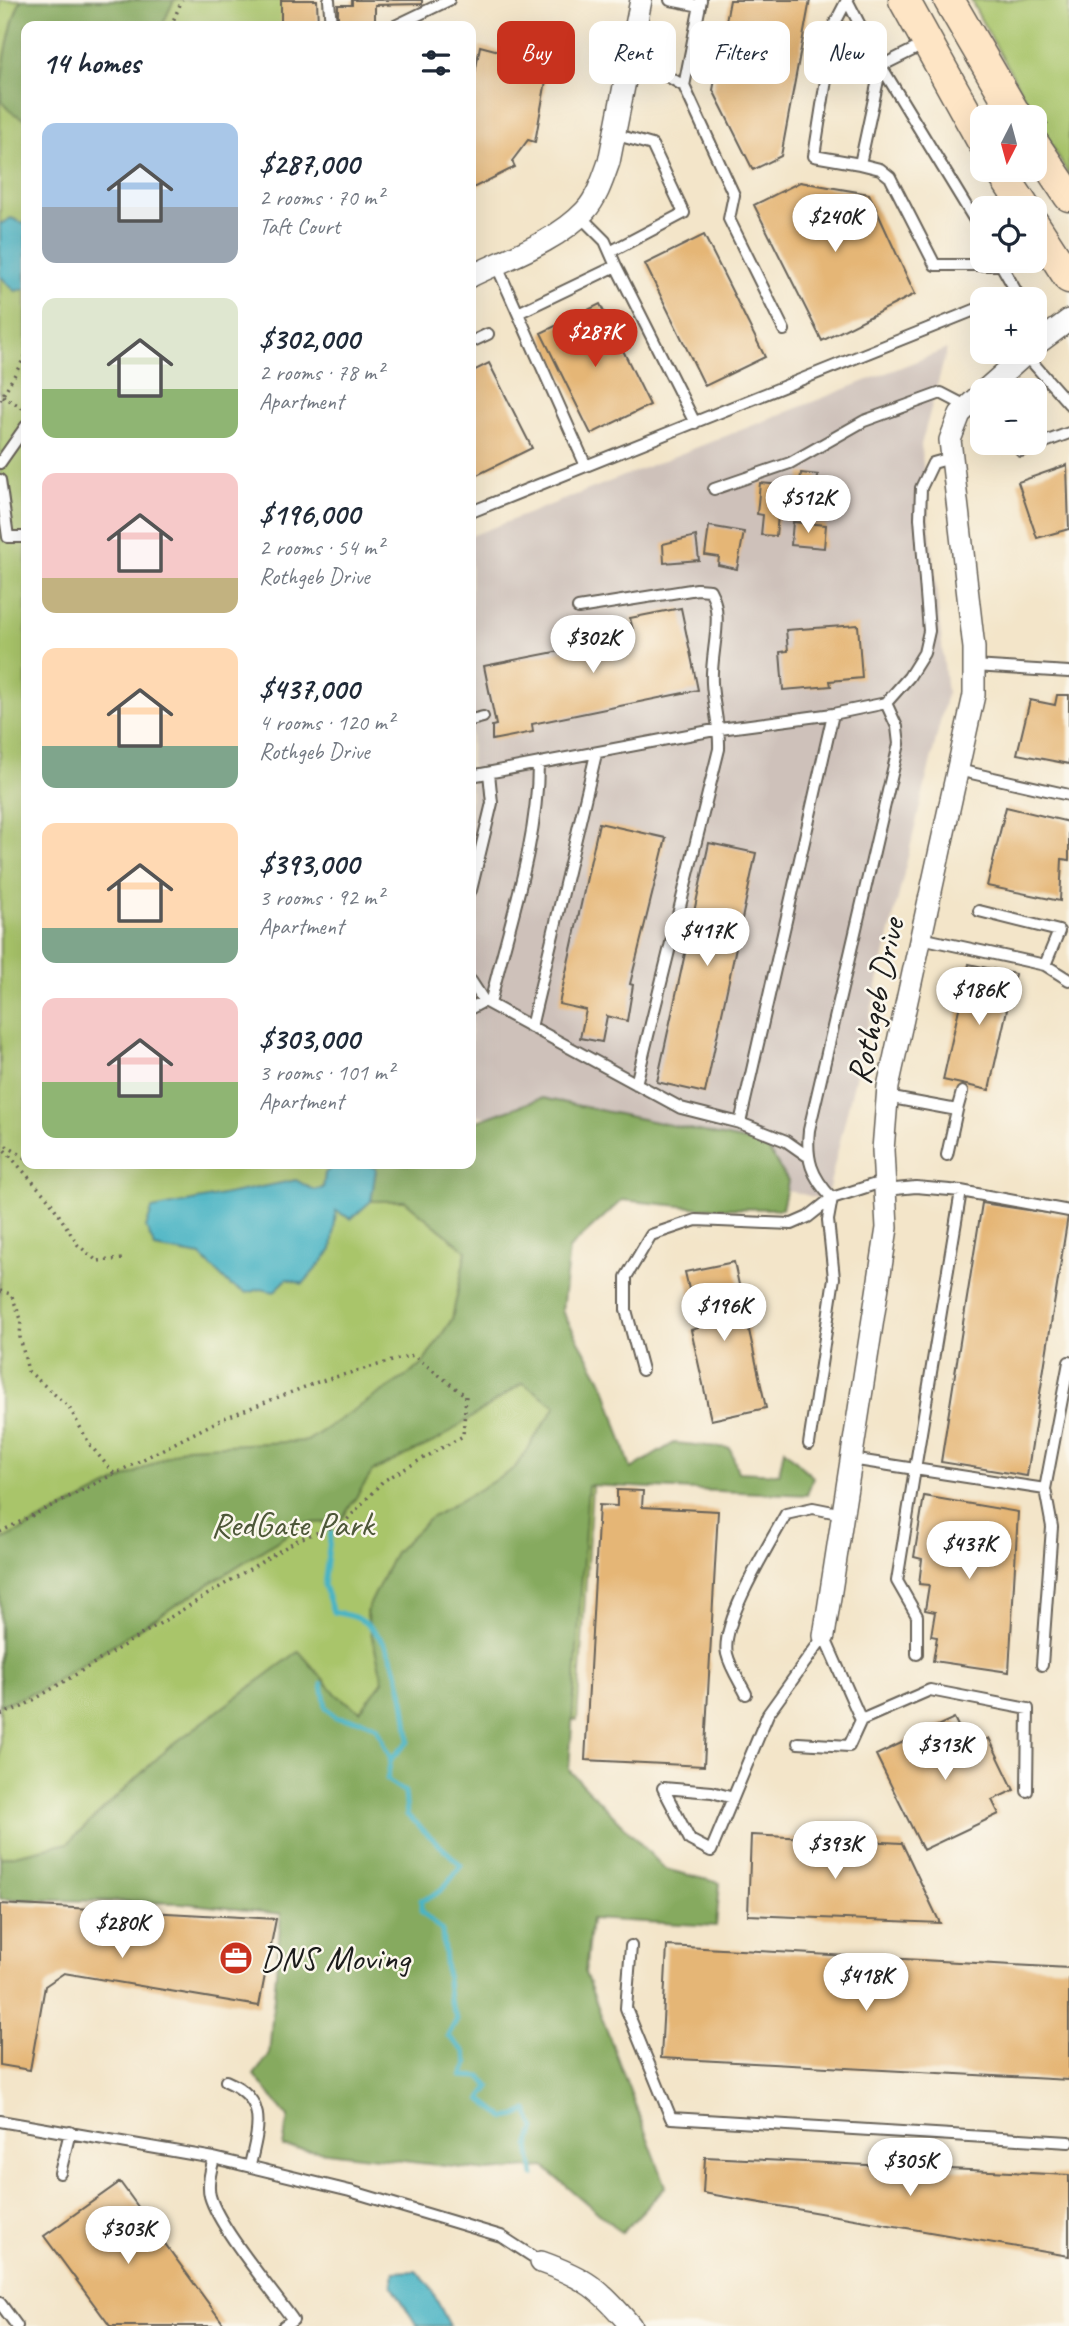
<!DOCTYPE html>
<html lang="en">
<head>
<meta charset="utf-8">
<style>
  body { margin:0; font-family:Caveat,sans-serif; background:#f2f2f3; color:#1f2937; height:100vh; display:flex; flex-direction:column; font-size:26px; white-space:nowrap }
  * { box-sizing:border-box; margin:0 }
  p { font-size:23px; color:#747a83 }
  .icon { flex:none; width:38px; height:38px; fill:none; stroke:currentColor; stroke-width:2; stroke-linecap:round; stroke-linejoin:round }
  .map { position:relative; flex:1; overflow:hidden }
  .details { position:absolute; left:21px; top:21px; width:455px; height:1148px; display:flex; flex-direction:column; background:#fff; border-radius:14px; box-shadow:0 7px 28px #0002 }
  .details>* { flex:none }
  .top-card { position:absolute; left:497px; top:21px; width:466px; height:63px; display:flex; gap:14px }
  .needle { width:46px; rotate:186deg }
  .fabs { position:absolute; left:970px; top:105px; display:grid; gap:14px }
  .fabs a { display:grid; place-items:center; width:77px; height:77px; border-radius:14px; background:#fff; box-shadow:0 7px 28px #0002; font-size:35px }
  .price { position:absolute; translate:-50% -60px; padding:0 16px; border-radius:24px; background:#fff; color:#222; font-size:23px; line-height:46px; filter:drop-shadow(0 2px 4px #0008) }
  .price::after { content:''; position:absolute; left:50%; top:42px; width:21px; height:16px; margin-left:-10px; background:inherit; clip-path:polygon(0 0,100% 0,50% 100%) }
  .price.on { background:#c8321e; color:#fff }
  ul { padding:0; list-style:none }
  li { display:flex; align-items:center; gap:21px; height:175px; padding:0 21px }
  li span { display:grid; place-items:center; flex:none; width:196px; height:140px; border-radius:14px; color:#555 }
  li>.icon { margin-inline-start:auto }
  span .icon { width:84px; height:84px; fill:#fffc; stroke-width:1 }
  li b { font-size:30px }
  h2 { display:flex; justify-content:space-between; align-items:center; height:84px; padding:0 21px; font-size:30px }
  .chip { padding:0 24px; border-radius:14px; background:#fff; box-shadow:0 7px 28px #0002; font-size:24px; line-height:63px }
  .chip.on { background:#c8321e; color:#fff }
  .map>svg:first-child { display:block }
  .industrial { fill:#cec1ba }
  .green { fill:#a9c56b; stroke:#627044; stroke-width:2 }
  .forest { fill:#86aa5f; stroke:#51633e; stroke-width:2 }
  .water { fill:#48b4c4; stroke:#326870; stroke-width:2 }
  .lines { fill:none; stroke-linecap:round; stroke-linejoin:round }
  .stream { stroke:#48b4c4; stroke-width:5 }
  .building { fill:#e5b676 }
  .lane-casing { stroke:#676259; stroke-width:14 }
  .street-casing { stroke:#676259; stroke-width:24 }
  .secondary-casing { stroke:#676259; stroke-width:33 }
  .path { stroke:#676259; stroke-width:3.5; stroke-dasharray:2 5; stroke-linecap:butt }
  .lane { stroke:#fff; stroke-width:10 }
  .street { stroke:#fff; stroke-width:21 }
  .secondary { stroke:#fee5c5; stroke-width:30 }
  .labels { text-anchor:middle; stroke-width:5; stroke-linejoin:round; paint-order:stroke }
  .street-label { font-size:35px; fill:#1c1c1c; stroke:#fbf7ec }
  .park-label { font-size:35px; fill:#4d5738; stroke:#fbf7ec }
  .poi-label { font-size:35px; fill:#1c1c1c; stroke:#fbf7ec; text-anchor:start }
</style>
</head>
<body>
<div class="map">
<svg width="1069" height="2326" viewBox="0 0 1069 2326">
  <rect width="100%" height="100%" fill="#fbf7ec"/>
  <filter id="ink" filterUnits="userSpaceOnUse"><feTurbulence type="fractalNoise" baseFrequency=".0143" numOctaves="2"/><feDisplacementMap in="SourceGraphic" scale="14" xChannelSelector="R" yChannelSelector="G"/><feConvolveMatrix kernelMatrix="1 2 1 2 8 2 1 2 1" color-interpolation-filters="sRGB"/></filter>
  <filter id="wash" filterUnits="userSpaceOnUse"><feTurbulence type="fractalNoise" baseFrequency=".00686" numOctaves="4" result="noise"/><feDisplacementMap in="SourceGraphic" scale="28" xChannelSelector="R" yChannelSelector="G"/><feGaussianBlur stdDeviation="1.57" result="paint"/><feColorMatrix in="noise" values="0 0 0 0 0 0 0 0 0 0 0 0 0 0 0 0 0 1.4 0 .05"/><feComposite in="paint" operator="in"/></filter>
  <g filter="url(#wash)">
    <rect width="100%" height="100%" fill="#f3e5c9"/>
    <!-- industrial -->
    <path class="industrial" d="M947,349L921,445L947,693L826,1200L471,1113V536Z"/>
    <!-- green -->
    <path class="green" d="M0,0H283L284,26H26V1164H460L592,1486L577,1720L517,1717L0,1882Z
      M971,0H1069V176L980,18Z"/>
    <!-- forest -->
    <path class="forest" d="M21,0H174L162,26H26V120C16,115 7,111 1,100C0,76 10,22 21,0Z
      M542,1098L765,1145L788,1181L782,1209L700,1208L622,1200L569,1249L562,1311L605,1387L631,1469L674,1443L730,1448L738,1472L779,1474L784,1449L813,1477L807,1495L588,1485L569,1770L665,1869L720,1883L716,1926L591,1919L585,1973L666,2186L622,2233L544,2167L488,2171L283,2147L288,2117L254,2075L269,2055L281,1914L182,1903L0,1899V1858L68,1843L168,1748L299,1651L337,1695L360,1711L383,1681L366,1612L395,1552L429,1519L514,1469L556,1406L523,1383L438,1440L373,1471L340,1522L306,1523L41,1690L0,1705V1541L186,1447L307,1441L421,1366L452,1319L466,1251L405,1201H371L376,1169L367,1164H471V1123Z"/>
    <!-- water -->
    <path class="water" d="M11,218L26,224V289L15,291L0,276V224Z
      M336,1164H367L376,1169L371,1201L351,1219L336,1211L332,1250L303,1284L287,1279L274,1292L261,1289L247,1293L231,1286L201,1256L155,1248L146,1228L152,1209L296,1180L314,1190L323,1188L325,1173Z
      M416,2271L429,2285L450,2326H417L392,2285L394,2272Z"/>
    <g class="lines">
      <!-- stream -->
      <path class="stream" d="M331,1532L324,1585L333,1612C340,1614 352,1615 359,1619C398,1641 406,1702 409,1741L391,1759L387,1780L405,1792L407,1815L461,1865C451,1880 440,1896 421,1900V1911L442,1931L449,2000L457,2019L448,2036L464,2051L468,2064L462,2076L481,2077L490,2087L481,2099L505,2118L517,2116L527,2110L535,2128L529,2147L534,2175
        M322,1684L326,1707L336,1718L362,1720L377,1727L391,1759"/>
    </g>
    <g id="blocks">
      <!-- building -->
      <path class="building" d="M281,0H317L318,26H281Z
        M352,0H422V4L375,5V26H338V5H352Z
        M730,0H810L781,156L753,170L713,90Z
        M480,46L549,64L535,142L528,140L512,161L515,167L471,189V95Z
        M800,182L869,194L915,294L822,341L754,205Z
        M704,235L765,357L705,386L645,264Z
        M600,304L650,405L591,434L541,333Z
        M489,363L532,448L471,478V372Z
        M1067,465L1069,529L1037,538L1018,482Z
        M801,473L818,475L815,517L797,516Z
        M760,483L781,485L776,536L761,535L763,515L757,514Z
        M793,522L826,525L824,548L791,545Z
        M709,526L744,532L737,569L718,565L719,557L705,555Z
        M696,536L699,560L664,563L663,544Z
        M681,608L698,690L532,724L533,732L492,740V726L496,725L484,666L601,643L599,637L633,630L630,618Z
        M858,625L862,678L830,681L831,686L783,690L780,652L788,651L786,630Z
        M1057,695H1069V764L1017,754L1030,700L1055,705Z
        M1006,807L1069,822V860L1062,859L1060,901L987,886Z
        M599,823L666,838L630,984L633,985L627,1021L607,1016L602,1042L580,1038L586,1010L559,1004Z
        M709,843L756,853L705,1093L657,1082Z
        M969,964L1015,974L989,1090L943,1080Z
        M982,1203L1068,1216L1027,1476L941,1462Z
        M734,1262L766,1408L711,1420L691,1330L698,1328L685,1272Z
        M617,1490L643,1491L642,1507L718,1511L704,1766L585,1760L599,1505L617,1506Z
        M924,1496L1018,1512L1009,1672L933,1661L937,1637L931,1636L935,1612L925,1610L929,1585L919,1584L922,1559L914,1557Z
        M954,1718L969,1748L989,1738L1014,1790L992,1800L999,1814L923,1850L876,1755Z
        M751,1835L902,1843L940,1923L748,1915Z
        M0,1904L276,1919L259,2006L64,1973L45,1986L30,2070L0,2065Z
        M667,1946L1069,1968V2080L661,2058Z
        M705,2157L1069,2175V2256L703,2193Z
        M120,2182L225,2326H110L44,2236Z"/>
    </g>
  </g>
  <g filter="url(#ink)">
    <use href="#blocks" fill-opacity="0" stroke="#676259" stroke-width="2"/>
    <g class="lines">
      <defs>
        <path id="lane" d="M329,0L331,26
          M670,0L700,6
          M701,0L684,86L734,195L729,219L784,330
          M847,0L835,23L814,156L860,164
          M847,0L881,66L925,44
          M395,26L449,0
          M628,65L657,70L684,86
          M579,215L605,241L616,266
          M982,232L881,66L860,164L880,169L890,177L935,265H1002
          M610,252L684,213L652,145L614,134
          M999,261L1017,293L1001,299
          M496,264L586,466
          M518,313L616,266L695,423
          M471,342L488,334
          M1025,354L1069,404
          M1021,451L1069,433
          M0,463L26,426
          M0,480L8,537H26
          M714,489L790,463L864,421L941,393L968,407
          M471,512L982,307
          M578,608L697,589L710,590C725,616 710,653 712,683C713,705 720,726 719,749L636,1084
          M974,666L1069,672
          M471,720L483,717
          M958,770L1069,795
          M471,776L720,729L833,714L886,703L909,677L924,653L929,631L920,518L921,488L933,463L951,458
          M471,890L492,803L489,773
          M979,911L1059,931L1045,965
          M921,938L1045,965L1069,980
          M471,981L484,1001L681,1108L740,1123L786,1141L806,1155
          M490,1004C508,926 538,844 538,764
          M471,1008L484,1001
          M531,1027L596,754
          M887,1097L957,1110L947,1155
          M957,1110L962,1092
          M740,1123L833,714
          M885,1181L832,1198C811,1176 806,1159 809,1130L899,744L897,727L886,703
          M885,1190L916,1187L961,1191L915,1469L1045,1489L1069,1362
          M961,1191L1069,1211
          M642,1370L626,1310V1277L651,1235L696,1220L792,1224L808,1217L832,1198L828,1220L834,1278L809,1444
          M851,1459L915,1469L897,1581L917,1616V1654
          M824,1636L861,1720L930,1690L1028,1709L1027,1791
          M1042,1665L1052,1527L1045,1489
          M746,1694C740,1682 730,1667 727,1654C720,1623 770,1543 786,1514L813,1508L843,1514
          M798,1743L849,1746L861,1720
          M733,1798L712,1792L663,1788L690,1840L711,1851L768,1714L824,1636
          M631,1946L626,2008L671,2118L1069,2142
          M226,2081C268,2099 259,2127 250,2165
          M0,2121L214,2158L350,2191L501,2236L541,2262
          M214,2158C211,2170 207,2183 210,2196C219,2228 272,2290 293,2320L284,2326
          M60,2173L70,2132
          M0,2303L17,2326"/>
        <path id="street" d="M471,276C508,258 556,242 585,211C597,198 603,179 609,162L641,0
          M1034,346L1069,320
          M985,390L1028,352
          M824,1636L887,1228L883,1150L888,1087L974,695V648L950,440L960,414L982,393
          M541,2262C586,2278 600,2289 631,2326"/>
        <path id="secondary" d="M904,0L982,141
          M949,0L1017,117
          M1034,144L1069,196
          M1000,170L1025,208
          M1034,224L1069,278"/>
      </defs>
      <!-- lane casing -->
      <use href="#lane" class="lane-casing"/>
      <!-- street casing -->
      <use href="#street" class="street-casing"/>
      <!-- secondary casing -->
      <use href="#secondary" class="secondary-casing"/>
      <!-- path -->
      <path class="path" d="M171,26L182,0
        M1039,111L1048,126
        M3,396L26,410
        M0,400L26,355
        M0,1142L26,1158
        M0,1145L50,1201L78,1245L97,1261L124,1259
        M36,1164H43
        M0,1291L11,1294L21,1319L20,1337L28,1371L69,1407L90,1445L115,1475
        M0,1532L224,1418L318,1382L413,1355L466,1396L463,1436L383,1481L344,1523L299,1539L22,1707L0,1715"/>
      <!-- lane -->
      <use href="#lane" class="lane"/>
      <!-- street -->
      <use href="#street" class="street"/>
      <!-- secondary -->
      <use href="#secondary" class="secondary"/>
    </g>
  </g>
  <!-- icons -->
  <defs>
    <symbol id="office-disc" viewBox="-11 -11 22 22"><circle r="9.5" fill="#c8321e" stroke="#fbf7ec"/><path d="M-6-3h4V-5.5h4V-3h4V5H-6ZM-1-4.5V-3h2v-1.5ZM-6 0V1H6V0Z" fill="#fff"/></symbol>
  </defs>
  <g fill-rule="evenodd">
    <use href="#office-disc" x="217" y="1939" width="38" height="38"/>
  </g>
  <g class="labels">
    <!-- street labels -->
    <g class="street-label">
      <text transform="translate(875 1001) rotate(-78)" y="12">Rothgeb Drive</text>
    </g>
    <!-- park labels -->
    <g class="park-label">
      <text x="292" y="1536">RedGate Park</text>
    </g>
    <!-- poi labels -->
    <g class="poi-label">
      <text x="260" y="1970">DNS Moving</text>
    </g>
  </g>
</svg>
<div class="fabs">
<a><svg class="needle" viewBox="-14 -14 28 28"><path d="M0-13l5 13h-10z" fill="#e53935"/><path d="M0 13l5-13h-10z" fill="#747a83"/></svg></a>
<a><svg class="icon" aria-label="locate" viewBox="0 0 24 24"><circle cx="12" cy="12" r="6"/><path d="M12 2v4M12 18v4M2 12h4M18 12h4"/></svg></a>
<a>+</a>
<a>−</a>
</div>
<b class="price" style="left:835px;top:254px">$240K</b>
<b class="price on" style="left:595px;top:369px">$287K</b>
<b class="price" style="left:808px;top:535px">$512K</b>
<b class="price" style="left:593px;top:675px">$302K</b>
<b class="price" style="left:707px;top:968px">$417K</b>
<b class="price" style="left:979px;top:1027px">$186K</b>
<b class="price" style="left:724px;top:1343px">$196K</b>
<b class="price" style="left:969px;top:1581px">$437K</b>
<b class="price" style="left:945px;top:1782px">$313K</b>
<b class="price" style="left:835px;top:1881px">$393K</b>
<b class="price" style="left:122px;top:1960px">$280K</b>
<b class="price" style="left:866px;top:2013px">$418K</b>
<b class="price" style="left:910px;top:2198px">$305K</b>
<b class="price" style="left:128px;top:2266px">$303K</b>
<div class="top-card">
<a class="chip on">Buy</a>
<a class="chip">Rent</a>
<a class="chip">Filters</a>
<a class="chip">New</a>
</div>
<section class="details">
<h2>14 homes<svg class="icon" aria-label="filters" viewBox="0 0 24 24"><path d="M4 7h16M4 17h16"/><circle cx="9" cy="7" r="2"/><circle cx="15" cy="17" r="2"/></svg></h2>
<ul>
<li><span style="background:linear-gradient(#a9c7e8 60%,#9aa5b1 0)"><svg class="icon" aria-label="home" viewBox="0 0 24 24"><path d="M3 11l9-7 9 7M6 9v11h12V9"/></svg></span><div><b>$287,000</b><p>2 rooms · 70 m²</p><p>Taft Court</p></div></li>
<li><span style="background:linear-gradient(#dfe7d0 65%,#8fb573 0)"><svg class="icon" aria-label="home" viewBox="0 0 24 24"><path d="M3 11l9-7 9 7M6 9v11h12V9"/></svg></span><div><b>$302,000</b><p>2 rooms · 78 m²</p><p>Apartment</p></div></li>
<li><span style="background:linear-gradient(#f6c9c9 75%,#c2b280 0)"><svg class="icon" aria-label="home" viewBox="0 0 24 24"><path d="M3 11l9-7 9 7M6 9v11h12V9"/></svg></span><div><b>$196,000</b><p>2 rooms · 54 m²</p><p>Rothgeb Drive</p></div></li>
<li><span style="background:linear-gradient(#ffd9b3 70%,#7fa58c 0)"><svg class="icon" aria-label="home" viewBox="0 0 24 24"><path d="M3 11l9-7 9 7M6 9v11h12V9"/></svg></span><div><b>$437,000</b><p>4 rooms · 120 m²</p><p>Rothgeb Drive</p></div></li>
<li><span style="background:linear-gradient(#ffd9b3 75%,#7fa58c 0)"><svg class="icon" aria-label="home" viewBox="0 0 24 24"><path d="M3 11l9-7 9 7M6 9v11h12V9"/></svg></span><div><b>$393,000</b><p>3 rooms · 92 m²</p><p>Apartment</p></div></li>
<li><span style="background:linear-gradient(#f6c9c9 60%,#8fb573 0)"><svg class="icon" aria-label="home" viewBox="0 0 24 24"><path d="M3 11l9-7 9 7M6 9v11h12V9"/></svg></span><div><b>$303,000</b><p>3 rooms · 101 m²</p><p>Apartment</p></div></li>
</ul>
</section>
</div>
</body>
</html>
